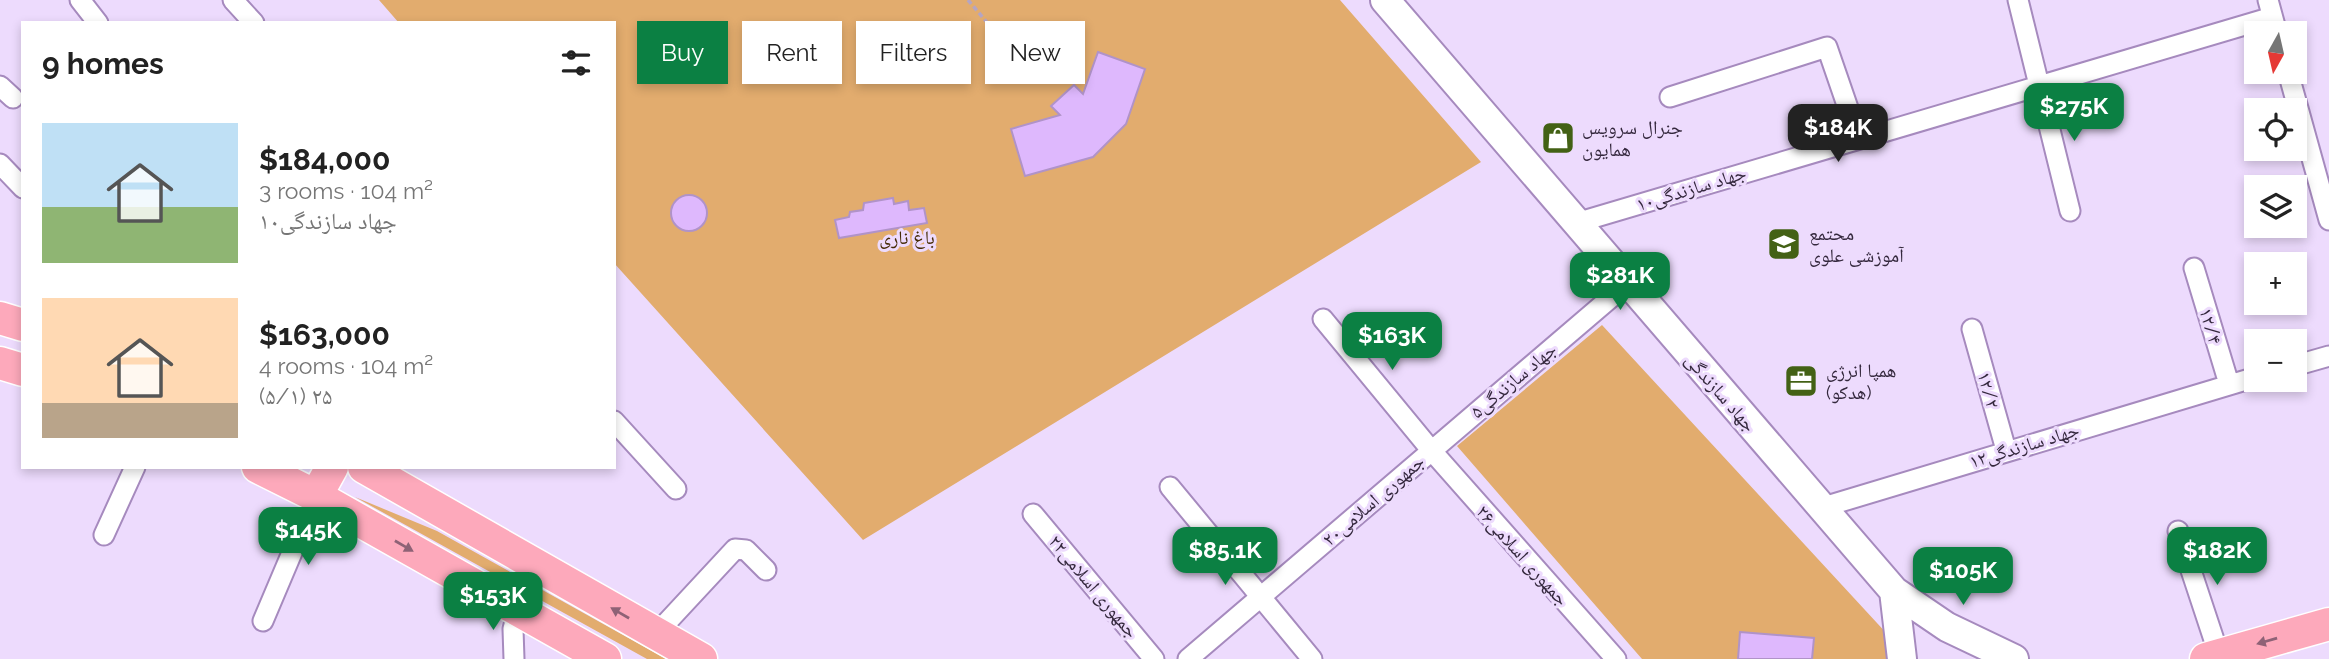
<!DOCTYPE html>
<html lang="en">
<head>
<meta charset="utf-8">
<style>
  body { margin:0; font-family:Raleway,"Noto Naskh Arabic",sans-serif; background:#f2f2f2; color:#222; height:100vh; display:flex; flex-direction:column; font-size:26px; white-space:nowrap }
  * { box-sizing:border-box; margin:0 }
  p { font-size:23px; color:#767676 }
  .icon { flex:none; width:38px; height:38px; fill:none; stroke:currentColor; stroke-width:2; stroke-linecap:round; stroke-linejoin:round }
  .map { position:relative; flex:1; overflow:hidden }
  .drawer { position:absolute; left:21px; top:21px; width:595px; height:448px; display:flex; flex-direction:column; background:#fff; border-radius:0px; box-shadow:0 4px 10px #0003 }
  .drawer>* { flex:none }
  .hud { position:absolute; left:637px; top:21px; width:665px; height:63px; display:flex; gap:14px }
  .needle { width:46px; rotate:188deg }
  .buttons { position:absolute; left:2244px; top:21px; display:grid; gap:14px }
  .buttons a { display:grid; place-items:center; width:63px; height:63px; border-radius:0px; background:#fff; box-shadow:0 4px 10px #0003; font-size:35px }
  .price { position:absolute; translate:-50% -60px; padding:0 16px; border-radius:14px; background:#0b8043; color:#fff; font-size:23px; line-height:46px; filter:drop-shadow(0 2px 4px #0008) }
  .price::after { content:''; position:absolute; left:50%; top:42px; width:21px; height:16px; margin-left:-10px; background:inherit; clip-path:polygon(0 0,100% 0,50% 100%) }
  .price.selected { background:#222; color:#fff }
  ul { padding:0; list-style:none }
  li { display:flex; align-items:center; gap:21px; height:175px; padding:0 21px }
  li span { display:grid; place-items:center; flex:none; width:196px; height:140px; border-radius:0px; color:#555 }
  li>.icon { margin-inline-start:auto }
  span .icon { width:84px; height:84px; fill:#fffc; stroke-width:1 }
  li b { font-size:30px }
  h2 { display:flex; justify-content:space-between; align-items:center; height:84px; padding:0 21px; font-size:30px }
  .chip { padding:0 24px; border-radius:0px; background:#fff; box-shadow:0 4px 10px #0003; font-size:24px; line-height:63px }
  .chip.selected { background:#0b8043; color:#fff }
  .map>svg:first-child { display:block }
  .green { fill:#e2ac6e }
  .building { fill:#deb8fd; stroke:#b093c8; stroke-width:2 }
  .lines { fill:none; stroke-linecap:round; stroke-linejoin:round }
  .minor-casing { stroke:#a68abe; stroke-width:23 }
  .secondary-casing { stroke:#a68abe; stroke-width:32 }
  .primary-casing { stroke:#fff; stroke-width:35 }
  .path { stroke:#b5a5c3; stroke-width:3.5; stroke-dasharray:5 3.5; stroke-linecap:butt }
  .minor { stroke:#fff; stroke-width:19 }
  .secondary { stroke:#fff; stroke-width:28 }
  .primary { stroke:#fda9bb; stroke-width:32 }
  .oneway { fill:#8e6276 }
  .labels { text-anchor:middle; stroke-width:6; stroke-linejoin:round; paint-order:stroke }
  .poi-label { font-size:19px; fill:#34283d; stroke:#eddbfd; text-anchor:start }
  .street-label { font-size:19px; fill:#34283d; stroke:#eddbfd }
  .park-label { font-size:19px; fill:#442a05; stroke:#eddbfd }
</style>
</head>
<body>
<div class="map">
<svg width="2329" height="659" viewBox="0 0 2329 659">
  <rect width="100%" height="100%" fill="#eddbfd"/>
  <!-- green -->
  <path class="green" d="M379,0H1340L1481,162L863,540L614,263V23H399Z
    M1602,325L1889,636L1888,659H1642L1457,446Z
    M355,497L437,531L666,659H647Z"/>
  <!-- building -->
  <path class="building" d="M1098,52L1145,69L1126,124L1093,157L1025,176L1011,129L1060,115L1051,106L1074,85L1083,94Z
    M671 213a18 18 0 1 1 36 0a18 18 0 1 1-36 0Z
    M893,198L894,204L908,201L909,210L924,208L927,223L839,238L835,220L849,217L850,212L863,210L864,203Z
    M1740,632L1814,638L1812,659H1738Z"/>
  <g class="lines">
    <defs>
      <path id="minor" d="M80,0L98,23
        M233,0L254,23
        M2018,0L2070,211
        M2268,0L2277,33
        M2288,72L2329,220
        M0,86L13,98
        M1670,97L1827,47L1858,137
        M0,164L23,188
        M1576,223L2272,17
        M2194,268L2229,384
        M1323,319L1431,450L1616,659
        M1972,329L2006,450
        M2294,366L2329,356
        M614,421L676,489
        M1170,487L1312,659
        M1820,508L2256,377
        M1033,514L1154,659
        M2178,531L2219,655
        M104,535L135,467
        M263,621L316,496
        M656,634L735,549L746,550L766,570
        M514,659L513,629L518,610
        M1188,659L1628,283"/>
      <path id="secondary" d="M1385,0L1894,591L1947,627L2014,659
        M1894,591L1902,659"/>
      <path id="primary" d="M0,318L23,325
        M0,363L23,370
        M258,467L316,496L605,659
        M364,467L701,659
        M316,496L332,467
        M2206,659L2329,624"/>
    </defs>
    <!-- minor casing -->
    <use href="#minor" class="minor-casing"/>
    <!-- secondary casing -->
    <use href="#secondary" class="secondary-casing"/>
    <!-- primary casing -->
    <use href="#primary" class="primary-casing"/>
    <!-- path -->
    <path class="path" d="M968,0L990,26"/>
    <!-- minor -->
    <use href="#minor" class="minor"/>
    <!-- secondary -->
    <use href="#secondary" class="secondary"/>
    <!-- primary -->
    <use href="#primary" class="primary"/>
  </g>
  <!-- one-way arrows -->
  <defs><path id="oneway-solid" d="M-6-.8H1V-3.2L6.5 0L1 3.2V.8H-6Z" transform="scale(1.75)"/></defs>
  <g class="oneway">
    <use href="#oneway-solid" transform="translate(404 546) rotate(30)"/>
    <use href="#oneway-solid" transform="translate(620 613) rotate(-150)"/>
    <use href="#oneway-solid" transform="translate(2267 641) rotate(164)"/>
  </g>
  <!-- icons -->
  <defs>
    <symbol id="shop-square" viewBox="-11 -11 22 22"><rect x="-9" y="-9" width="18" height="18" rx="4" fill="#436115" stroke="#eddbfd"/><path d="M-5-2.5h2.3a2.7 3.5 0 0 1 5.4 0H5L5.5 6h-11ZM-1.5-2.5h3a1.5 2.3 0 0 0-3 0Z" fill="#fff"/></symbol>
    <symbol id="school-square" viewBox="-11 -11 22 22"><rect x="-9" y="-9" width="18" height="18" rx="4" fill="#436115" stroke="#eddbfd"/><path d="M0-5L7-2L0 1L-7-2ZM-4 1L0 2.5L4 1V4Q0 6-4 4Z" fill="#fff"/></symbol>
    <symbol id="office-square" viewBox="-11 -11 22 22"><rect x="-9" y="-9" width="18" height="18" rx="4" fill="#436115" stroke="#eddbfd"/><path d="M-6-3h4V-5.5h4V-3h4V5H-6ZM-1-4.5V-3h2v-1.5ZM-6 0V1H6V0Z" fill="#fff"/></symbol>
  </defs>
  <g fill-rule="evenodd">
    <use href="#shop-square" x="1539" y="119" width="38" height="38"/>
    <use href="#school-square" x="1765" y="225" width="38" height="38"/>
    <use href="#office-square" x="1782" y="362" width="38" height="38"/>
  </g>
  <g class="labels">
    <!-- poi labels -->
    <g class="poi-label">
      <text x="1582" y="134">جنرال سرویس<tspan x="1582" dy="22">همایون</tspan></text>
      <text x="1809" y="240">محتمع<tspan x="1809" dy="22">آموزشی علوی</tspan></text>
      <text x="1826" y="377">همپا انرژی<tspan x="1826" dy="22">(هدکو)</tspan></text>
    </g>
    <!-- street labels -->
    <g class="street-label">
      <text transform="translate(1691 188) rotate(-17)" y="7">جهاد سازندگی۱۰</text>
      <text transform="translate(2211 326) rotate(73)" y="7">۱۲/۴</text>
      <text transform="translate(1513 380) rotate(-40)" y="7">جهاد سازندگی۵</text>
      <text transform="translate(1989 390) rotate(74)" y="7">۱۲/۲</text>
      <text transform="translate(1721 392) rotate(49)" y="7">جهاد سازندگی</text>
      <text transform="translate(2024 445) rotate(-17)" y="7">جهاد سازندگی۱۲</text>
      <text transform="translate(1373 500) rotate(-41)" y="7">جمهوری اسلامی۲۰</text>
      <text transform="translate(1523 555) rotate(48)" y="7">جمهوری اسلامی۲۶</text>
      <text transform="translate(1094 586) rotate(50)" y="7">جمهوری اسلامی۲۲</text>
    </g>
    <!-- park labels -->
    <g class="park-label">
      <text x="907" y="244">باغ ناری</text>
    </g>
  </g>
</svg>
<div class="buttons">
<a><svg class="needle" viewBox="-14 -14 28 28"><path d="M0-13l5 13h-10z" fill="#e53935"/><path d="M0 13l5-13h-10z" fill="#767676"/></svg></a>
<a><svg class="icon" aria-label="locate" viewBox="0 0 24 24"><circle cx="12" cy="12" r="6"/><path d="M12 2v4M12 18v4M2 12h4M18 12h4"/></svg></a>
<a><svg class="icon" aria-label="layers" viewBox="0 0 24 24"><path d="M12 4l9 5-9 5-9-5zM3 14l9 5 9-5"/></svg></a>
<a>+</a>
<a>−</a>
</div>
<b class="price" style="left:2074px;top:143px">$275K</b>
<b class="price selected" style="left:1838px;top:164px">$184K</b>
<b class="price" style="left:1620px;top:312px">$281K</b>
<b class="price" style="left:1392px;top:372px">$163K</b>
<b class="price" style="left:308px;top:567px">$145K</b>
<b class="price" style="left:1225px;top:587px">$85.1K</b>
<b class="price" style="left:2217px;top:587px">$182K</b>
<b class="price" style="left:1963px;top:607px">$105K</b>
<b class="price" style="left:493px;top:632px">$153K</b>
<div class="hud">
<a class="chip selected">Buy</a>
<a class="chip">Rent</a>
<a class="chip">Filters</a>
<a class="chip">New</a>
</div>
<section class="drawer">
<h2>9 homes<svg class="icon" aria-label="filters" viewBox="0 0 24 24"><path d="M4 7h16M4 17h16"/><circle cx="9" cy="7" r="2"/><circle cx="15" cy="17" r="2"/></svg></h2>
<ul>
<li><span style="background:linear-gradient(#bfe0f5 60%,#8fb573 0)"><svg class="icon" aria-label="home" viewBox="0 0 24 24"><path d="M3 11l9-7 9 7M6 9v11h12V9"/></svg></span><div><b>$184,000</b><p>3 rooms · 104 m²</p><p>جهاد سازندگی۱۰</p></div></li>
<li><span style="background:linear-gradient(#ffd9b3 75%,#b9a48a 0)"><svg class="icon" aria-label="home" viewBox="0 0 24 24"><path d="M3 11l9-7 9 7M6 9v11h12V9"/></svg></span><div><b>$163,000</b><p>4 rooms · 104 m²</p><p>(۵/۱) ۲۵</p></div></li>
</ul>
</section>
</div>
</body>
</html>
